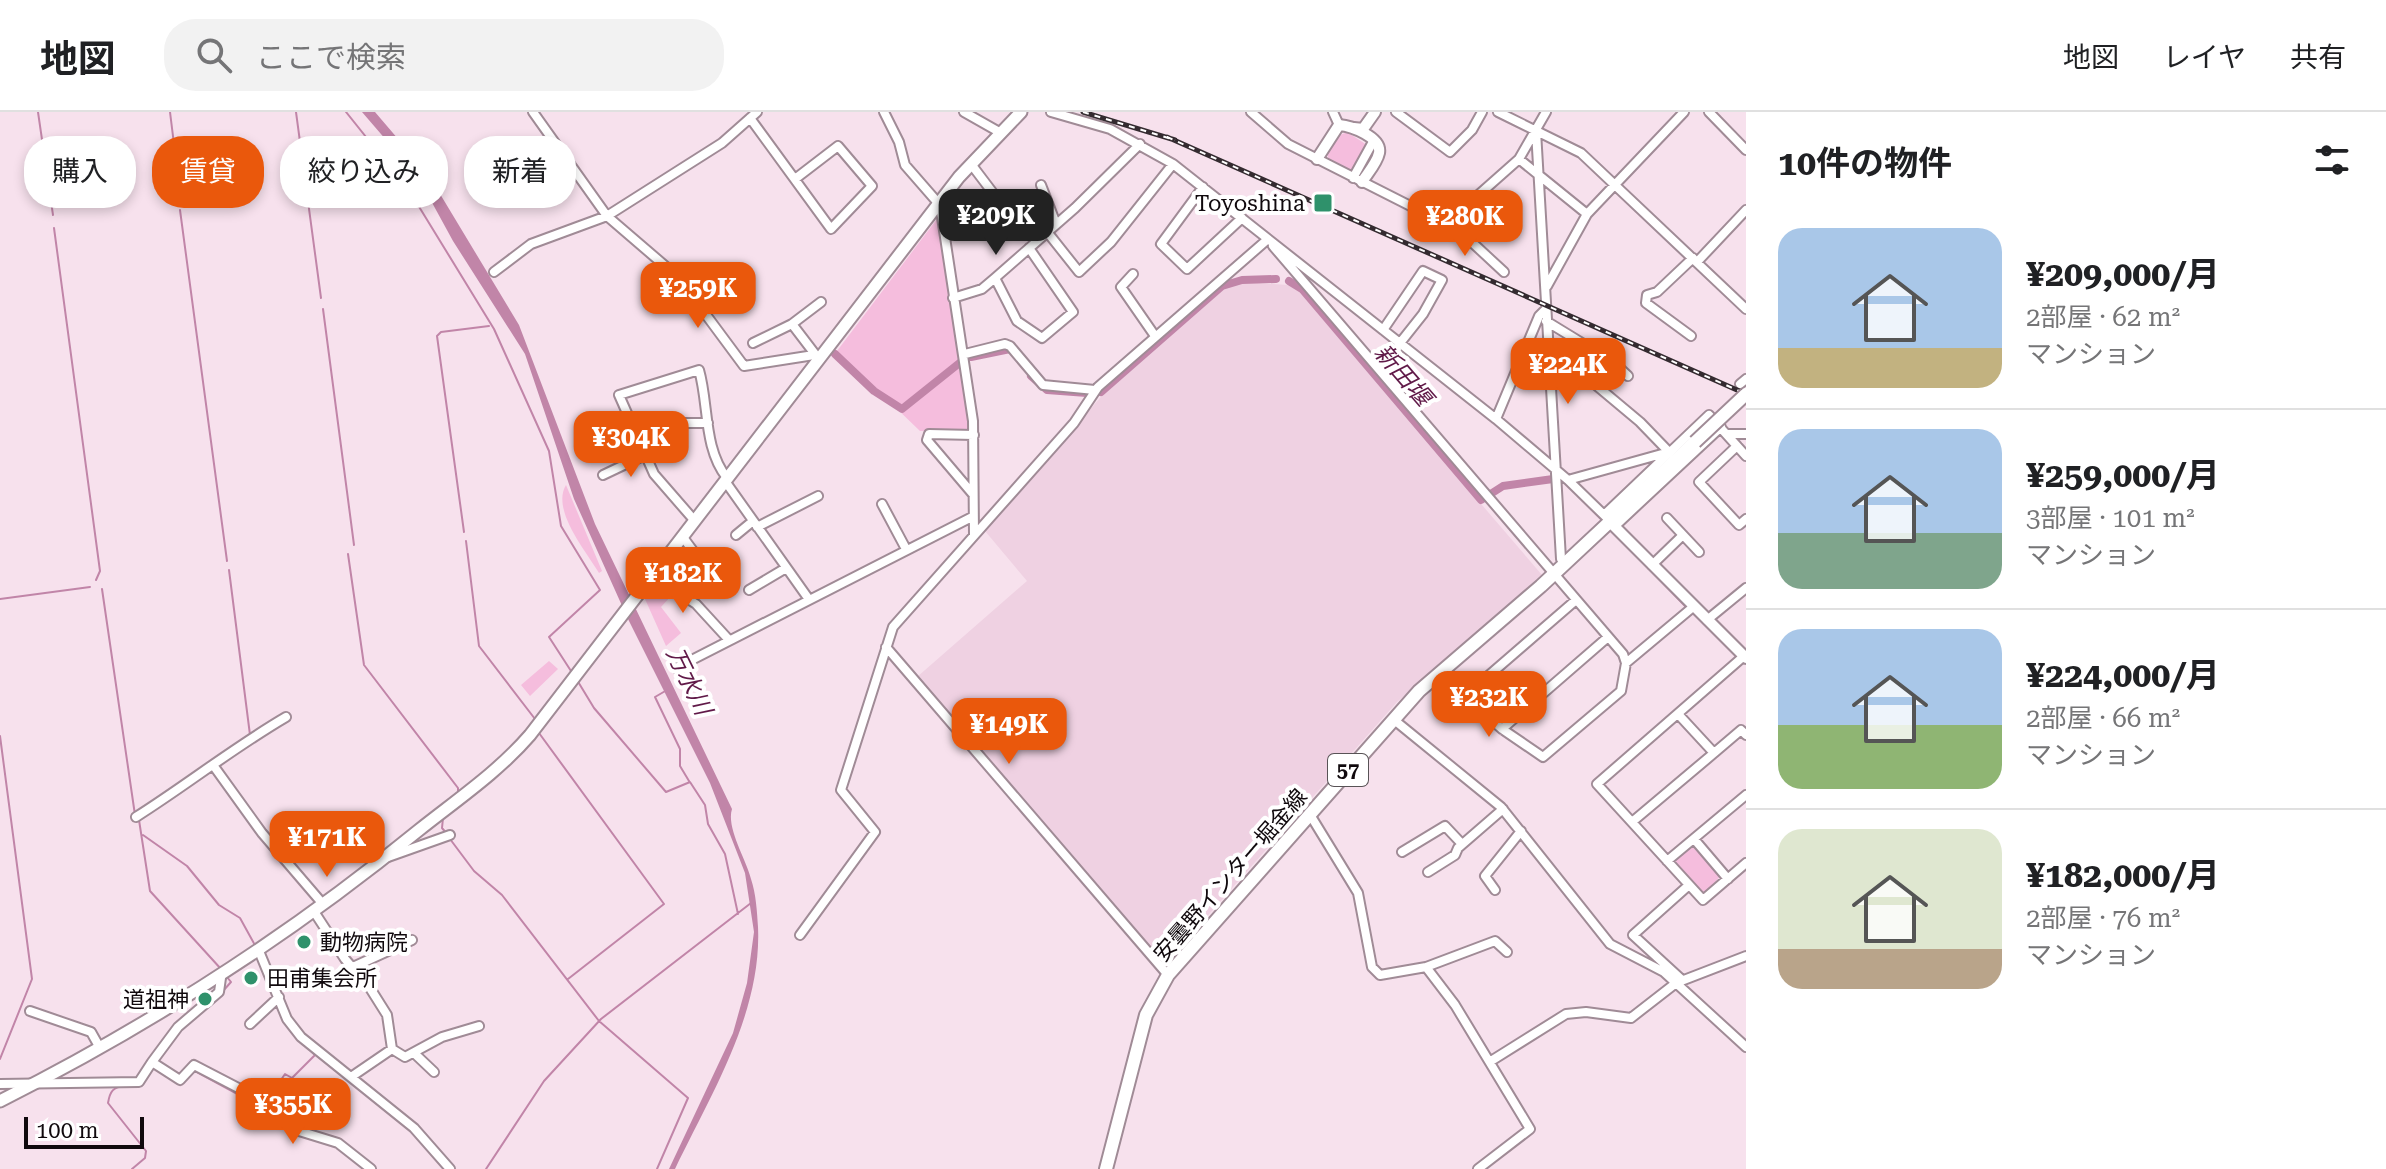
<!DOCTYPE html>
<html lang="ja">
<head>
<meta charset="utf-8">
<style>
  body { margin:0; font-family:"Roboto Serif","Noto Sans JP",serif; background:#f2f2f2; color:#202124; height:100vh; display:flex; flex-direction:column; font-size:30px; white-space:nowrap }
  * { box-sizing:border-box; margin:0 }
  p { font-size:26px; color:#757577 }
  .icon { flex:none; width:44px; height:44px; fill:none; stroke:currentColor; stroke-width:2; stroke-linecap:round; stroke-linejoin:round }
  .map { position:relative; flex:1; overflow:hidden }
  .drawer { display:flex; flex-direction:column; background:#fff; width:640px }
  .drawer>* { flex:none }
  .hud { position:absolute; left:24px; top:24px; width:760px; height:72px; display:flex; gap:16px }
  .scale { position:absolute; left:24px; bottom:20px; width:120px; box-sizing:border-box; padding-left:8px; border:4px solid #10090d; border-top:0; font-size:22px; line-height:28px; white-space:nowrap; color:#10090d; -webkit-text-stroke:6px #fff; paint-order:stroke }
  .price { position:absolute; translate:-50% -68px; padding:0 18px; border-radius:16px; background:#ea580c; color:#fff; font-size:26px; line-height:52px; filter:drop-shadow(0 2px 4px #0008) }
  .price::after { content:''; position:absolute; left:50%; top:48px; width:24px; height:18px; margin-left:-12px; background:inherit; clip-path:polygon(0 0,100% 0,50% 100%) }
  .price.selected { background:#222; color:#fff }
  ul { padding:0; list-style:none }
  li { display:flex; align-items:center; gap:24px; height:200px; padding:0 32px }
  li+li { border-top:2px solid #e0e0e0 }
  li span { display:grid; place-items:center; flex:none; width:224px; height:160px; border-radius:24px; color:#555 }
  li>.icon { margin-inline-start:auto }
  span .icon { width:96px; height:96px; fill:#fffc; stroke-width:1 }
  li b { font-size:34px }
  h2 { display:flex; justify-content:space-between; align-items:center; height:96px; padding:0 32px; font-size:34px }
  .tag { padding:0 28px; border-radius:32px; background:#fff; box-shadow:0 4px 12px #0003; font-size:28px; line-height:72px }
  .tag.selected { background:#ea580c; color:#fff }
  header { display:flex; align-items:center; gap:48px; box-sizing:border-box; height:112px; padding:0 40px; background:#fff; border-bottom:2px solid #e0e0e0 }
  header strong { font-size:38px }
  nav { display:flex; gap:44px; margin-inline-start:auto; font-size:28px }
  .search { width:560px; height:72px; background:#f2f2f2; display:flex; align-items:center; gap:20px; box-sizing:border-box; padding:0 28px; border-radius:32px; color:#757577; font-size:30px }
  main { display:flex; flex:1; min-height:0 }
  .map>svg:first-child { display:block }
  .built { fill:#efd1e2 }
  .green { fill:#f5bddd }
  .water { fill:#c185a8 }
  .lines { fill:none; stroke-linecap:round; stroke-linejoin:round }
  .stream { stroke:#c185a8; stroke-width:2 }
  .canal { stroke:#c185a8; stroke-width:8 }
  .minor-casing { stroke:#a08b96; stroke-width:12 }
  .tertiary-casing { stroke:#a08b96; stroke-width:14 }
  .secondary-casing { stroke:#a08b96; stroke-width:15 }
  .primary-casing { stroke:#a08b96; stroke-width:16 }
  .minor { stroke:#fff; stroke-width:8 }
  .tertiary { stroke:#fff; stroke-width:10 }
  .secondary { stroke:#fff; stroke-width:11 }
  .primary { stroke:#fff; stroke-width:12 }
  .rail-casing { stroke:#342b30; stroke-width:5 }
  .rail { stroke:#fff; stroke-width:2; stroke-dasharray:6; stroke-linecap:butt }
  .primary-bridge-casing { stroke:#a08b96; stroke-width:16; stroke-linecap:butt }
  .primary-bridge { stroke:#fff; stroke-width:12 }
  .poi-dot { fill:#2f916b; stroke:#fff; stroke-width:3 }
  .labels { text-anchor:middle; stroke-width:8; stroke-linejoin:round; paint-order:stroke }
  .shield { fill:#fff; stroke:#585356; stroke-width:2 }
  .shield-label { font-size:20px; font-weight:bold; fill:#10090d }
  .poi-label { font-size:22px; fill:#10090d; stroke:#fff; text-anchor:end }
  .street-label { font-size:22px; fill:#10090d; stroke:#fff }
  .water-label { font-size:24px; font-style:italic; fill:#601948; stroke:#fff }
</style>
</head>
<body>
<header>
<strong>地図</strong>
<div class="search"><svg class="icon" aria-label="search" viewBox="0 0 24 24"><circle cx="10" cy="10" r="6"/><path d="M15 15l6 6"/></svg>ここで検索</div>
<nav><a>地図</a><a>レイヤ</a><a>共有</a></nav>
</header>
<main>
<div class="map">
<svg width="1746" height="1057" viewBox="0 0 1746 1057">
  <rect width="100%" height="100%" fill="#f7e1ed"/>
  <!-- built -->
  <path class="built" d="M1242,170L1288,173L1297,177L1542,463L1397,590L1164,853L917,565L1027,469L985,419L1106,279L1223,176Z"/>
  <!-- green -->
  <path class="green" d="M1347,20L1367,33L1353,59L1329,48L1327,42L1336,25Z
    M940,103L972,319H920L837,239Z
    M566,373L602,459L599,461C586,439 551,398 566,373Z
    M657,471L672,483L661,495L681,521L666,534L645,487Z
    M549,549L558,557L530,584L521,573Z
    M1692,734L1721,763L1706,781L1700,780L1675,752L1676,747Z"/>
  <!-- water -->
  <path class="water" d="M362,0H375L428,62L519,213L595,412L732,697C726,716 746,747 751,767C756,782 757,799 758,815C762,901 711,982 675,1057H669L733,921L747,871L754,820L745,761L710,671L628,507L574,387L525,242L453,129L418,65Z"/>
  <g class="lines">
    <!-- stream -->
    <path class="stream" d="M38,0L53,103
      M170,0L181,89
      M296,0L321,186
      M346,0L410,80L494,217L549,339L561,414L600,478L549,525L571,559
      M180,98L227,449
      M54,116L100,459L96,468
      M323,197L354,433
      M1578,384L1602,408
      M464,420L437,224L441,220L489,214
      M466,429L479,534L535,607
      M1623,430L1688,497
      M348,442L364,553L458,676V682
      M102,477L135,703
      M0,487L90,475
      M1693,501L1737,545
      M577,568L594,596L666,680L690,670L705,693L708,712L725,742L738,802
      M667,578L655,585L680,637V654L689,669
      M539,621L664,792L568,867
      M0,624L32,867L0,947
      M209,651L250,623L229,458
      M443,706L442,716L447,722
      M139,708L150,779L221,857
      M143,723L187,754L219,793L240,806L256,835
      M450,727L474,759L502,783L599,909L688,986L657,1057
      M259,849L264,861
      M223,879L231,870L227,865
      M282,904L289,916
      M195,959L256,992
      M143,971L155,953
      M125,974C113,975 110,979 108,991L146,1039L145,1046L132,1057
      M266,990L285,962L292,966L315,943L307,935
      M486,1057L544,969L601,907L751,791"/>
    <!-- canal -->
    <path class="canal" d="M1289,169L1302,177L1481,388L1484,386
      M835,242L874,279L902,297L962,249
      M971,245L1010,237
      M1031,264L1047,278L1087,281
      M1101,280L1222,174L1242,168L1276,167
      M1489,383L1503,374L1553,367"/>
    <defs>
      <path id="minor" d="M533,0L607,104L678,165L744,254L814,243
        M884,0L899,30L905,53L939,92L941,99L973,309L974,423
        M964,0L1001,21
        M1051,0L1110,17L1173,52L1496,307L1568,368L1669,340
        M1251,0L1288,32L1442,110L1449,109L1519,47L1546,0
        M1333,0L1339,13
        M1396,0L1450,40L1472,18L1482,0
        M1498,0L1581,41L1746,197
        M1709,0L1746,38
        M750,6L831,117L872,74L838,34L795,67
        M1536,19L1561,447L1565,452
        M1519,47L1587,102
        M971,52L996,85L1002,103
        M1353,66L1374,28
        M1041,73L1056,112
        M1203,75L1161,132L1187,157L1242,106
        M1449,109L1504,160
        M1048,121L1079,160L1111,130L1173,52
        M1273,134L1623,542L1626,551L1693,495
        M1697,150L1746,98
        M494,160L531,132L607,104L722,31L757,0
        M1133,162L1121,175L1155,224
        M995,166L1017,209L1042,226L1073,200L1029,136
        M1547,174L1587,102L1684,0
        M953,186L982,177L995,166L1075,96L1140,32
        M1546,209L1613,250L1628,264
        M792,212L818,246
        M1383,218L1423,159L1442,168L1423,202L1400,231
        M1691,224L1646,191L1647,183L1657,180L1693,146
        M753,231L792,212L821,190
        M1548,233L1640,310L1669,340
        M965,242L1005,232L1010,234L1043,273L1095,278
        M1740,272L1746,267
        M1496,307L1539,204L1545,198
        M1728,322H1746
        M636,323L667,311H708
        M1737,334L1699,370L1739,413L1746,407
        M603,363L645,343
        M1568,368L1607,406
        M725,369L808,486
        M972,381L927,328L929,322L974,323
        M882,392L906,437
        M1604,403L1709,303L1746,344
        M1667,406L1699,440
        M694,408L654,362L619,283L699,258C709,292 703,336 727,366
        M1615,414L1721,315
        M757,415L818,384
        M736,423L753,409
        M682,424L699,447
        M1652,453L1683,423
        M652,464L696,492L729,528
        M749,478L786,456
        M1576,488L1465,584L1502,617L1543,645L1621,579L1626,551
        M1707,508L1746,476
        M886,535L1168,863
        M1744,544L1597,672L1703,788L1746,751
        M676,556L972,405
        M1678,602L1714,641L1741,618L1746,623
        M1393,607L1501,695L1610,832L1664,860L1746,935
        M1502,617L1608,525
        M213,653L262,721L322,791
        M1309,701L1358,781L1372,855L1380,863L1426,855L1455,893L1530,1017L1478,1057
        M136,705C188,672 233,636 286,605
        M1632,710L1714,641
        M1694,727L1728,767
        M1402,740L1445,714L1462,732
        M388,745L450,723
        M1667,749L1746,683
        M1428,760L1455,743L1458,736L1503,697
        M1495,778L1485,764L1521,719
        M313,798L345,847L370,876L387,903L392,937L405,945L442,925L479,914
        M800,823L875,720L841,678L893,515L1074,311L1098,275L1268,127
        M259,839L287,907L301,925L414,1016L450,1057
        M353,855L412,828
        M1426,855L1495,829L1507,840
        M1682,868L1633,823L1689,773
        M30,899L91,920L100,936
        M250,912L279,885
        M414,941L434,960
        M1491,949L1566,902L1586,900L1631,906L1676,871L1746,844
        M152,950L178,915L219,880L221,866
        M351,965L392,937
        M0,972L139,970L152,950L180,968L194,953L248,981L299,1019L338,1031L371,1057"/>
      <path id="tertiary" d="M1354,16L1363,17L1375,0
        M1317,47L1339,13C1351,14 1382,25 1379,41C1377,51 1367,62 1362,70
        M1610,410L1746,546"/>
      <path id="secondary" d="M0,989C151,913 288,825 419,718C458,687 498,660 530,623L959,65L1021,0"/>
      <path id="primary" d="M1106,1057L1146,903L1168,863L1419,579L1541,474L1695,330"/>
    </defs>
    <!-- minor casing -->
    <use href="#minor" class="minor-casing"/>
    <!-- tertiary casing -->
    <use href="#tertiary" class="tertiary-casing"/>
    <!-- secondary casing -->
    <use href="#secondary" class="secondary-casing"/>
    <!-- primary casing -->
    <use href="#primary" class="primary-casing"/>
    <!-- minor -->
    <use href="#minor" class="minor"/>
    <!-- tertiary -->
    <use href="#tertiary" class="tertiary"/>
    <!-- secondary -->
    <use href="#secondary" class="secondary"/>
    <!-- primary -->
    <use href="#primary" class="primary"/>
    <defs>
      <path id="rail" d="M1083,0L1175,28
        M1167,25L1746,282"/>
    </defs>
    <!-- rail casing -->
    <use href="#rail" class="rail-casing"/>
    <!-- rail -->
    <use href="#rail" class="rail"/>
    <defs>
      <path id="primary-bridge" d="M1695,330L1746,282"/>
    </defs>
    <!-- primary-bridge casing -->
    <use href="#primary-bridge" class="primary-bridge-casing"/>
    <!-- primary-bridge -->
    <use href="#primary-bridge" class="primary-bridge"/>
  </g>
  <!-- markers -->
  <g class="poi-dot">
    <rect x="1313" y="81" width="20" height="20" rx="4"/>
    <circle cx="304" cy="830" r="8"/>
    <circle cx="251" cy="866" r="8"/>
    <circle cx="205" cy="887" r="8"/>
  </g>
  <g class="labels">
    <!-- shield labels -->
    <rect class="shield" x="1328" y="642" width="40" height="32" rx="6"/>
    <g class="shield-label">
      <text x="1348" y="665">57</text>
    </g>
    <!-- poi labels -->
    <g class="poi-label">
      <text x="1305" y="99">Toyoshina</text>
      <text x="320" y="838" text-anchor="start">動物病院</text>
      <text x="267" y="874" text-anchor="start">田甫集会所</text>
      <text x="189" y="895">道祖神</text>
    </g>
    <!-- street labels -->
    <g class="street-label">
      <text transform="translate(1230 763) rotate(-49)" y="8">安曇野インター堀金線</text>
    </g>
    <!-- water labels -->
    <g class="water-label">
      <text transform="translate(1403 263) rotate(49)" y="8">新田堰</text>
      <text transform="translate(689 569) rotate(64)" y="8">万水川</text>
    </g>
  </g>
</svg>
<div class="scale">100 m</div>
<b class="price selected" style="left:996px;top:145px">¥209K</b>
<b class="price" style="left:1465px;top:146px">¥280K</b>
<b class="price" style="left:698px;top:218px">¥259K</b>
<b class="price" style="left:1568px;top:294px">¥224K</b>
<b class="price" style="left:631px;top:367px">¥304K</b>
<b class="price" style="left:683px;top:503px">¥182K</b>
<b class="price" style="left:1489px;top:627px">¥232K</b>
<b class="price" style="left:1009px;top:654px">¥149K</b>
<b class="price" style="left:327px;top:767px">¥171K</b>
<b class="price" style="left:293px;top:1034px">¥355K</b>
<div class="hud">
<a class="tag">購入</a>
<a class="tag selected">賃貸</a>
<a class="tag">絞り込み</a>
<a class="tag">新着</a>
</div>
</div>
<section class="drawer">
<h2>10件の物件<svg class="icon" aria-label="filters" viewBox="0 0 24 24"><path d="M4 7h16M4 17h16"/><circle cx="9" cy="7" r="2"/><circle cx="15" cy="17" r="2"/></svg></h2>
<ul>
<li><span style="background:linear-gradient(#a9c7e8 75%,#c2b280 0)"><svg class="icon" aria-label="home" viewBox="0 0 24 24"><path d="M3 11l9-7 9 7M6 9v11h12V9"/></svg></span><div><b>¥209,000/月</b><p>2部屋 · 62 m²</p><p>マンション</p></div></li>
<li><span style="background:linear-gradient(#a9c7e8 65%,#7fa58c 0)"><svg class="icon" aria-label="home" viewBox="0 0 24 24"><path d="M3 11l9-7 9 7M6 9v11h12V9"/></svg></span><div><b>¥259,000/月</b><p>3部屋 · 101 m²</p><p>マンション</p></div></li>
<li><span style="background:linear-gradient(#a9c7e8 60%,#8fb573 0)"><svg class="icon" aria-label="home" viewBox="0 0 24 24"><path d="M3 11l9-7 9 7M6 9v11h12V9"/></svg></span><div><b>¥224,000/月</b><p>2部屋 · 66 m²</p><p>マンション</p></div></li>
<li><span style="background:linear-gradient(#dfe7d0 75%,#b9a48a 0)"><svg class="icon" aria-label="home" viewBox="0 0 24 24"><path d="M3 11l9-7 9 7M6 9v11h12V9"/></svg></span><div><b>¥182,000/月</b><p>2部屋 · 76 m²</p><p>マンション</p></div></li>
</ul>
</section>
</main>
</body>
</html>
